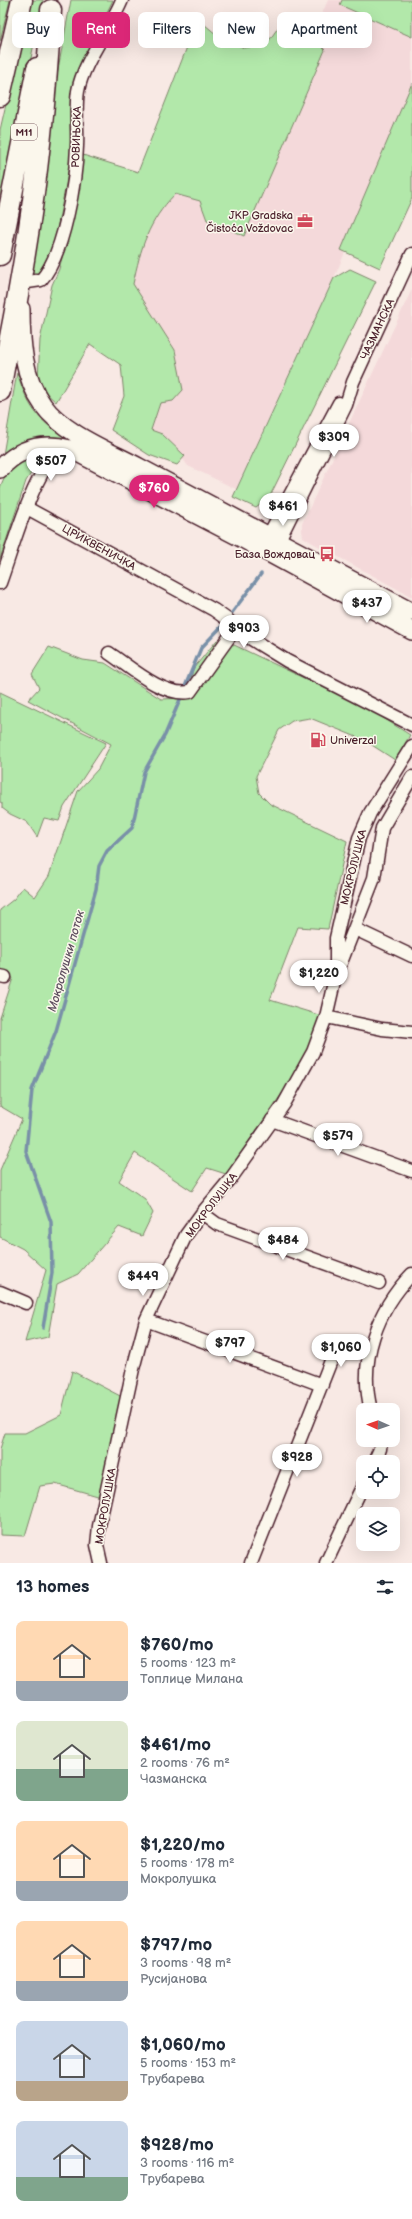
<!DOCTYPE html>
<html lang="en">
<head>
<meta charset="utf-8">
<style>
  body { margin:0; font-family:"Balsamiq Sans",sans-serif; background:#f2f2f3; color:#1f2937; height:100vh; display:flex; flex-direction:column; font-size:15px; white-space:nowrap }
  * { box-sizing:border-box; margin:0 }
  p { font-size:13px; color:#747a83 }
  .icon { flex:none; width:22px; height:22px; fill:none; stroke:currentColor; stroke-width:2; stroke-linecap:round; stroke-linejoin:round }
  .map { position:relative; height:1563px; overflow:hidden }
  .side { display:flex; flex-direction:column; background:#fff; flex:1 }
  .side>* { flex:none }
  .top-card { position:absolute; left:12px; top:12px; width:388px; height:36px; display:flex; gap:8px }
  .needle { width:26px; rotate:272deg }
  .controls { position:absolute; left:356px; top:1403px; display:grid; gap:8px }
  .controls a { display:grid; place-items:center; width:44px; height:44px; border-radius:8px; background:#fff; box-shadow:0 4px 16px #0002; font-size:20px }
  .price { position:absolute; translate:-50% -34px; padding:0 9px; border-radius:14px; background:#fff; color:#222; font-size:13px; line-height:26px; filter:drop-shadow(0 1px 2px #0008) }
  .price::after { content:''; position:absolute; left:50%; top:24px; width:12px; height:9px; margin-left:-6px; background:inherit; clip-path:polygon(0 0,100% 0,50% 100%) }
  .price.current { background:#db2777; color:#fff }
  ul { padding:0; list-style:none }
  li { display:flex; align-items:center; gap:12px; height:100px; padding:0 16px }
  li span { display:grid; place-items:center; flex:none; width:112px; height:80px; border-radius:8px; color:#555 }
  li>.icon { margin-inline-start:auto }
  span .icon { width:48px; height:48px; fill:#fffc; stroke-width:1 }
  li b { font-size:17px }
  h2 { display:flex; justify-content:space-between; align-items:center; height:48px; padding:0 16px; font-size:17px }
  .pill { padding:0 14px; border-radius:8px; background:#fff; box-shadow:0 4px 16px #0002; font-size:14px; line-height:36px }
  .pill.current { background:#db2777; color:#fff }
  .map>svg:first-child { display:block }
  .built { fill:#f4d9da }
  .green { fill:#b2e8aa; stroke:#7e846a }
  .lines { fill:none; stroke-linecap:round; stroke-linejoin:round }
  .stream { stroke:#7990a8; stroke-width:3.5 }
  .minor-casing { stroke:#4a1f2b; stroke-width:15 }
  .secondary-casing { stroke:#4a1f2b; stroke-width:20 }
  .trunk-casing { stroke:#4a1f2b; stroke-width:23 }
  .minor { stroke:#fbf7ec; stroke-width:12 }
  .secondary { stroke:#fbf7ec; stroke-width:17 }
  .trunk { stroke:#fbf7ec; stroke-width:20 }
  .labels { text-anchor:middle; stroke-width:3; stroke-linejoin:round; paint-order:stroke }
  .shield { fill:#fbf7ec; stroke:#7f6065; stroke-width:1 }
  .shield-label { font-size:10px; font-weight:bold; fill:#4a1f2b }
  .street-label { font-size:11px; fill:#4a1f2b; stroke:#fbf7ec }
  .poi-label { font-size:11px; fill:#4a1f2b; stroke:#fbf7ec; text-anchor:end }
  .water-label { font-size:12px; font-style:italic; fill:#5e4e5f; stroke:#fbf7ec }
</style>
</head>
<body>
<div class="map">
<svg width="412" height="1563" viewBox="0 0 412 1563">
  <rect width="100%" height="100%" fill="#f8e9e4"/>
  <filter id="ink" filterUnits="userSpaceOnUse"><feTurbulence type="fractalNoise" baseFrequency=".025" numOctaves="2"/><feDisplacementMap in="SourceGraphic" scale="8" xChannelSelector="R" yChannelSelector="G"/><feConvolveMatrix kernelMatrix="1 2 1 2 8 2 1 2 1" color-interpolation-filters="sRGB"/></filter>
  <g filter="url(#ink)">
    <!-- built -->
    <path class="built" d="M328,0H412V96L334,278L236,489L188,466L177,451L151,430L160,402L131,300L124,264L147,216L175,194L200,201L207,220L305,30L314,32Z
      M412,289V597L311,542L303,537L302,531V524Z"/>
    <!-- green -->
    <path class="green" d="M0,0H10L0,41Z
      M30,0H43L0,208V130Z
      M71,0H113L75,77L71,94L72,145L66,184L54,244L39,273L32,272L55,85Z
      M342,0H412V37L340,5Z
      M198,19L217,35L244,48L266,45L284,19L298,22L325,50L244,236L207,220L200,201L175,194C148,222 141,247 133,284L175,350L183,390L173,401L160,403L151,430L162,434L185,456L177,465L149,455L111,430L124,396L121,365L90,344L56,402L46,393L38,378L40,340L52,285L59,269L66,243L83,155L138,172Z
      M412,83V198L380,268L341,250Z
      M350,269L376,281L269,498L256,508L233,497L334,278Z
      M17,372C28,408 37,419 68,440C38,441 29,436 3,455Z
      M40,453L37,464L26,481L0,559V488C8,464 19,462 40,453Z
      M217,640L232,644L371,710L410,735L395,760L364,740L310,718L292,721L279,730L256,776L259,793L270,804L347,841L328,929L298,927L270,1000L322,1016L308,1052L290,1082L226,1174L207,1168L192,1191L135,1153L119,1181L145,1199L153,1213L142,1236L119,1227L78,1274L57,1284L48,1337L25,1342L46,1270L23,1249L0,1237V1170L22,1119L0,1106V1018L13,978L0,974V910L14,899L23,887L35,897L49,876L78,791L98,769L111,744L28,700L39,688L32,674L49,647L83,660L105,663L161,699L187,698L193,669Z
      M0,692L106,743L64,807L59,821L44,818L37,837L27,822L10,814L2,808V803L0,802Z
      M72,1371L126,1399L105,1498L55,1484L40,1486L25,1536L0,1535V1449L5,1433H25L61,1415Z"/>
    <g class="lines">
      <!-- stream -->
      <path class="stream" d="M228,618L261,574
        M184,689L201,648L222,626
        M43,1328L52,1273L51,1222L26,1151L32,1090L56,1031L96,889L99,866L107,851L132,828L144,772L165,735L182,695"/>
      <defs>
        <path id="minor" d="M21,283L41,280C64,255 76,180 77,146C78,128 75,109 78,91C83,62 110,29 122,0
          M27,508L214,610L228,620L235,629
          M265,542L339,403
          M275,548L346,405L353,382L412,254
          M0,583C15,541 31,479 60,447
          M109,653C130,667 163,697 190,692L235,629L287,661L412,725
          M355,929L412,956
          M336,970V938L359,838L370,813L412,746
          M0,976L5,977
          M326,1017L382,1029L412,1032
          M272,1120L412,1171
          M202,1213L217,1224L379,1283
          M0,1292L26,1303
          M146,1320L322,1385
          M371,1410C358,1360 377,1310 412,1274
          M374,1462L380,1449L381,1440
          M101,1563L97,1545L99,1526L133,1369L146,1320L186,1235L202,1213L232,1177L284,1104L313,1052L326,1017L335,978L374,878L382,828L412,777
          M251,1563L338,1343
          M326,1563L363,1485"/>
        <path id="secondary" d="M21,309C21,342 23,377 43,405C63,433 109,451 139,467C230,515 321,564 412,612
          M0,469C19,448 43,442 70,449L239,537L412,631"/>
        <path id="trunk" d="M0,96L22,0
          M0,255L37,68
          M0,391C6,355 14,319 20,283C36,193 46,102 51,10"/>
      </defs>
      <!-- minor casing -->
      <use href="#minor" class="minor-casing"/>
      <!-- secondary casing -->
      <use href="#secondary" class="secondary-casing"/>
      <!-- trunk casing -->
      <use href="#trunk" class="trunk-casing"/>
      <!-- minor -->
      <use href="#minor" class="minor"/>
      <!-- secondary -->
      <use href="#secondary" class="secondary"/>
      <!-- trunk -->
      <use href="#trunk" class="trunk"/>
    </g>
  </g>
  <!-- icons -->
  <defs>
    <symbol id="office-bare" viewBox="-9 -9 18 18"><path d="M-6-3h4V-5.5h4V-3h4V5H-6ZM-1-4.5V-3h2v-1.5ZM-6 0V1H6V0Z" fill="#d1495b" stroke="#fbf7ec" stroke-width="2.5" paint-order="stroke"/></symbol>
    <symbol id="bus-bare" viewBox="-9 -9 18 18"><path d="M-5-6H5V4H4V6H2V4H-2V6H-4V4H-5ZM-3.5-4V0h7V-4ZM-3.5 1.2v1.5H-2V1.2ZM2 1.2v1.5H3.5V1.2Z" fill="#d1495b" stroke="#fbf7ec" stroke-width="2.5" paint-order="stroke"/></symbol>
    <symbol id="fuel-bare" viewBox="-9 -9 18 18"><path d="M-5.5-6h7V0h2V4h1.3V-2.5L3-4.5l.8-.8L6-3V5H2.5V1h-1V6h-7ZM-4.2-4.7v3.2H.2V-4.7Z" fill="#d1495b" stroke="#fbf7ec" stroke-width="2.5" paint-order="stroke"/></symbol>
  </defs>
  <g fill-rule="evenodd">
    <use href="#office-bare" x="294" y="210" width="22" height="22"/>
    <use href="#bus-bare" x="316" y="543" width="22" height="22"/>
    <use href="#fuel-bare" x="307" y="729" width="22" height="22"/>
  </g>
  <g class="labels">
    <!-- shield labels -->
    <rect class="shield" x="11" y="124" width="26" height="16" rx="3"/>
    <g class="shield-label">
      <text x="24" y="136">M11</text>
    </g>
    <!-- street labels -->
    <g class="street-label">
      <text transform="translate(76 137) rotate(-88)" y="4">РОВИЊСКА</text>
      <text transform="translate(377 329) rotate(-65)" y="4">ЧАЗМАНСКА</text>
      <text transform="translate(99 547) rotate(29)" y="4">ЦРИКВЕНИЧКА</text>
      <text transform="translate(353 867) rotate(-76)" y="4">МОКРОЛУШКА</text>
      <text transform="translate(211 1205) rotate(-53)" y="4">МОКРОЛУШКА</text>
      <text transform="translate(105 1506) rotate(-80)" y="4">МОКРОЛУШКА</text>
    </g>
    <!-- poi labels -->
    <g class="poi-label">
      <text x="293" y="219">JKP Gradska<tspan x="293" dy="13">Čistoća Voždovac</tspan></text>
      <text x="315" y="558">База Вождовац</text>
      <text x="330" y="744" text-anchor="start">Univerzal</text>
    </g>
    <!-- water labels -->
    <g class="water-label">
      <text transform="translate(66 961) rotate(-74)" y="4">Мокролушки поток</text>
    </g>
  </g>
</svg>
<div class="controls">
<a><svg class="needle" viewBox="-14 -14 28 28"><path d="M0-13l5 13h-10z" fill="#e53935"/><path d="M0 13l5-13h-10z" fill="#747a83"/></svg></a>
<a><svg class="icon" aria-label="locate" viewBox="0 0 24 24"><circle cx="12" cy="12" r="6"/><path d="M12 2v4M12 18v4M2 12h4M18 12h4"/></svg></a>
<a><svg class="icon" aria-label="layers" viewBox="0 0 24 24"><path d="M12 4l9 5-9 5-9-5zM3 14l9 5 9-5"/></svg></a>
</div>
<b class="price" style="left:334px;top:458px">$309</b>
<b class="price" style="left:51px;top:482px">$507</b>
<b class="price current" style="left:154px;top:509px">$760</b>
<b class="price" style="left:283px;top:527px">$461</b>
<b class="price" style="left:367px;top:624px">$437</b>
<b class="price" style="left:244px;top:649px">$903</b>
<b class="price" style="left:319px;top:994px">$1,220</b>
<b class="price" style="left:338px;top:1157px">$579</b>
<b class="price" style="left:283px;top:1261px">$484</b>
<b class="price" style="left:143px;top:1297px">$449</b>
<b class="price" style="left:230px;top:1364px">$797</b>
<b class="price" style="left:341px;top:1368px">$1,060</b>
<b class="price" style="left:297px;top:1478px">$928</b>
<div class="top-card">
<a class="pill">Buy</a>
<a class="pill current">Rent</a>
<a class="pill">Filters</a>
<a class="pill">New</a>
<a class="pill">Apartment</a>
</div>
</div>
<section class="side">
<h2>13 homes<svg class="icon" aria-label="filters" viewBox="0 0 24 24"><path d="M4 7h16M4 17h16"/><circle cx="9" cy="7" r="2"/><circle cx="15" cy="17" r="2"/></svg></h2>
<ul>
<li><span style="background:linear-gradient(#ffd9b3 75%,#9aa5b1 0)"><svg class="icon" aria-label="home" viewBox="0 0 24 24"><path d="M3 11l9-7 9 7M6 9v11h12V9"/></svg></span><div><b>$760/mo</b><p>5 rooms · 123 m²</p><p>Топлице Милана</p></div></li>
<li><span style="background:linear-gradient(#dfe7d0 60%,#7fa58c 0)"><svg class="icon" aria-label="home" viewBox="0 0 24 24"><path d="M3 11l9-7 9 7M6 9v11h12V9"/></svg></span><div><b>$461/mo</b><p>2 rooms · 76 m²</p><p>Чазманска</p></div></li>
<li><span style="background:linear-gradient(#ffd9b3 75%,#9aa5b1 0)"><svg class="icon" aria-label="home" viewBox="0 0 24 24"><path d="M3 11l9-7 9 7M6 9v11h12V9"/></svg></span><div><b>$1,220/mo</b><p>5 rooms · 178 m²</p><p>Мокролушка</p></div></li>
<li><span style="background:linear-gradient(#ffd9b3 75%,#9aa5b1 0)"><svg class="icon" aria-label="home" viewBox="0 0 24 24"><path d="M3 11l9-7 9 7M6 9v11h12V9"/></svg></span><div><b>$797/mo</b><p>3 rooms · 98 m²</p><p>Русијанова</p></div></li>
<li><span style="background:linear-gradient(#c9d6e8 75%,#b9a48a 0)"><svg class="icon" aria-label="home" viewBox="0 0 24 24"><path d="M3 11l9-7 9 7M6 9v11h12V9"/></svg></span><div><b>$1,060/mo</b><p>5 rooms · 153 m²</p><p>Трубарева</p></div></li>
<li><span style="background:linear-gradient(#c9d6e8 70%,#7fa58c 0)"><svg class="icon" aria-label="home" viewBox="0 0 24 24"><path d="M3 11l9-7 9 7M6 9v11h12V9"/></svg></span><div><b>$928/mo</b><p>3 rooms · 116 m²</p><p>Трубарева</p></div></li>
</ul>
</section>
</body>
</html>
